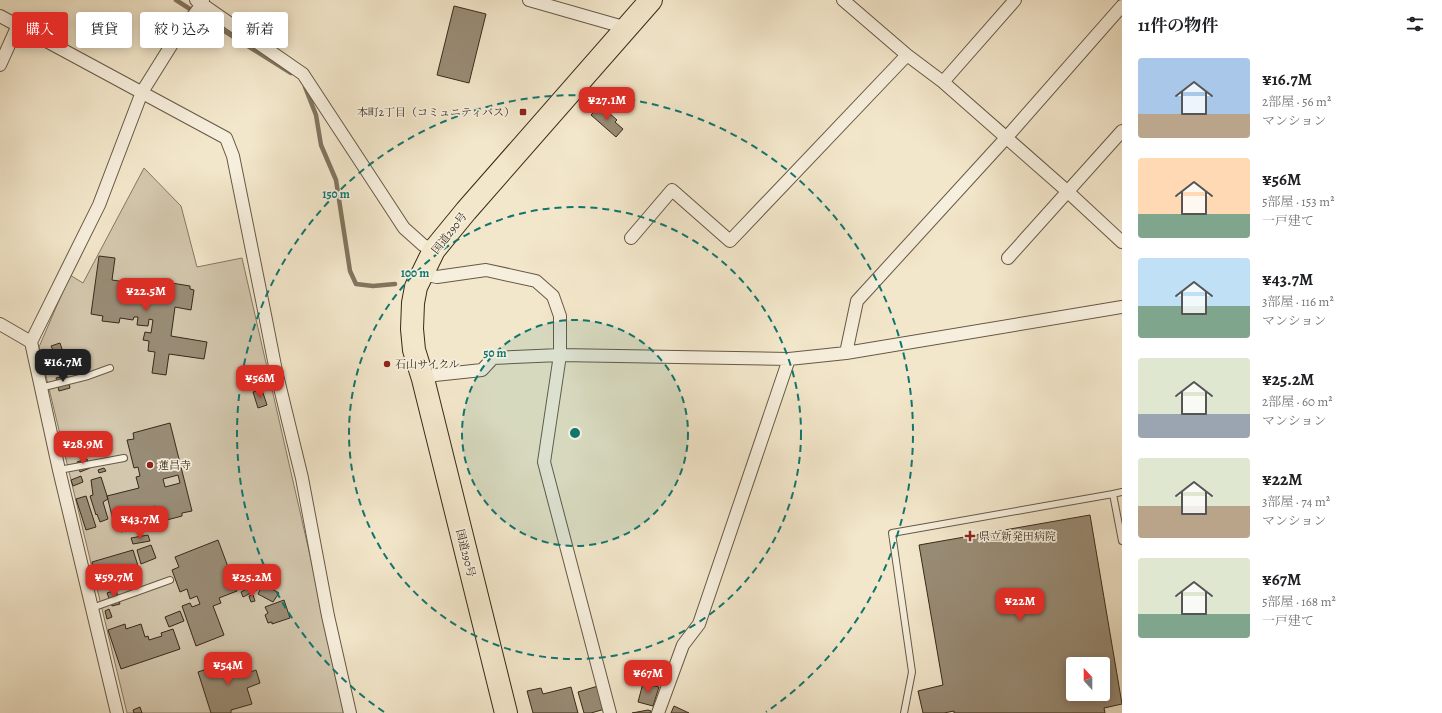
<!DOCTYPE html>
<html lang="ja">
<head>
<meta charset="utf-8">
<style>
  body { margin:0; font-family:Alegreya,"Noto Serif JP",serif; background:#f6f6f6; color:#202124; height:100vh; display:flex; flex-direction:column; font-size:15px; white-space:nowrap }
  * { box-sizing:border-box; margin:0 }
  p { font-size:13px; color:#757577 }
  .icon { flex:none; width:22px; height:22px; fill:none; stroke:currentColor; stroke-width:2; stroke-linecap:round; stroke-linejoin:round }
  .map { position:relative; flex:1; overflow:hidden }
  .details { display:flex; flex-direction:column; background:#fff; width:320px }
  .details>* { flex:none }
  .top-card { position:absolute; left:12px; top:12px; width:380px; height:36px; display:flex; gap:8px }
  .needle { width:26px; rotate:339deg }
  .buttons { position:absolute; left:1066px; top:657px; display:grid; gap:8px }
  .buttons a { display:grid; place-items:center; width:44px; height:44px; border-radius:4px; background:#fff; box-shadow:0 2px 10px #0003; font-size:20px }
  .price { position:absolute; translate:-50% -34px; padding:0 9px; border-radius:8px; background:#d93025; color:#fff; font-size:13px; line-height:26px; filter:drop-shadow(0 1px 2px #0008) }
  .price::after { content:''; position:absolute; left:50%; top:24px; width:12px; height:9px; margin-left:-6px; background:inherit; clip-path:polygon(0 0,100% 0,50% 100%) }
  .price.on { background:#222; color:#fff }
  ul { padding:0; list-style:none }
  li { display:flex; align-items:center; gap:12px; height:100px; padding:0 16px }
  li span { display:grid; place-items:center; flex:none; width:112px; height:80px; border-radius:4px; color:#555 }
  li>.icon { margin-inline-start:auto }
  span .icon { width:48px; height:48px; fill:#fffc; stroke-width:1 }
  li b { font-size:17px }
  h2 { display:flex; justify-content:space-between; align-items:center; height:48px; padding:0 16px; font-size:17px }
  .tag { padding:0 14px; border-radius:4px; background:#fff; box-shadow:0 2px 10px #0003; font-size:14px; line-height:36px }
  .tag.on { background:#d93025; color:#fff }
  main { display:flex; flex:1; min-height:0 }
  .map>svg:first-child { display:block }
  .green { fill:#d3c7ad; stroke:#857864 }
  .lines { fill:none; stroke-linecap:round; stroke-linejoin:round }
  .stream { stroke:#817560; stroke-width:4.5 }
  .building { fill:#998c76; stroke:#372a1a; fill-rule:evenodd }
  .lane-casing { stroke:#665946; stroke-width:8 }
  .street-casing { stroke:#665946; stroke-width:14 }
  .highway-casing { stroke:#372a1a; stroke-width:24 }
  .lane { stroke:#f7efdd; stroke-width:6 }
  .street { stroke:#f7efdd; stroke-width:12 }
  .highway { stroke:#f3e7cb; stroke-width:22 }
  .ring { fill:none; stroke:#0f766e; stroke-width:2; stroke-dasharray:7 5 }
  .poi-dot { fill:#8f2418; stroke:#f7efdd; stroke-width:1.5 }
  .labels { text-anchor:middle; stroke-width:3.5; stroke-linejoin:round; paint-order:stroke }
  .poi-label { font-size:11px; fill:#372a1a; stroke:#f7efdd; text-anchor:start }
  .street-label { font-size:11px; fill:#372a1a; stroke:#f7efdd }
  .centre { fill:#0f766e; stroke:#f7efdd; stroke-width:2 }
  .ring-label { font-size:12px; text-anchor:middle; font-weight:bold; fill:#0f766e; stroke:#f7efdd; stroke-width:3.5; stroke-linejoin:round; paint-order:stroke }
</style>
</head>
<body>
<main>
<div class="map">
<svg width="1122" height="713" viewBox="0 0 1122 713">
  <rect width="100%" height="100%" fill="#f3e7cb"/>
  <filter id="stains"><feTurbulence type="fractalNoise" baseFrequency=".005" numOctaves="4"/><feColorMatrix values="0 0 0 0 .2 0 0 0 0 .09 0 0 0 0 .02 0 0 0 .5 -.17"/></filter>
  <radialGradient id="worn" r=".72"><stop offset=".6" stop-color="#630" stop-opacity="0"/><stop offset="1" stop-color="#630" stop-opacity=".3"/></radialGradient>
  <!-- green -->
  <path class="green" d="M144,168L181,206L197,267L242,258L346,713H127L39,347L70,275L83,283Z"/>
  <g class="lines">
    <!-- stream -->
    <path class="stream" d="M176,0L251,48L291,73
      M305,87L316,115L321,145L336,180L350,271L356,284L373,286L395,284"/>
  </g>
  <!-- building -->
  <path class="building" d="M454,6L486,14L469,83L437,75Z
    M600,105L617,120L615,122L623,129L616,137L591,115Z
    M99,256L115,258L112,280L159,287V281L190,286V289L194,290L191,310L175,307L171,336L207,342L204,359L169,354L166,375L152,373L155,352L148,351L149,341L143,340L145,332L151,333L153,320L149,319L148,326L137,325L138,317H134L133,320L120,318L119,323L102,321L103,316L91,314Z
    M60,343L62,349L54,352L51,346Z
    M67,376L70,388L59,391L56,378Z
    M262,390L267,405L258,408L253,392Z
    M170,423L192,511L182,513V516L121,532L118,519L113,520L107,496L139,488L136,477L140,476L138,467L134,468L127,440L134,439L133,433ZM178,475L180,483L165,487L163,479ZM155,506L159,517L149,521L145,509Z
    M87,459L90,468L80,472L77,462Z
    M104,468L106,471L99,473L98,470Z
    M81,476L83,482L73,486L71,480Z
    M101,477L108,499L103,502L108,519L100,522L97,514L96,515L90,496L93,495L91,480Z
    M86,496L96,527L86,530L76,499Z
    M1090,515L1122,704L1104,708L1105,713H954V711L944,713H923L918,691L943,685L919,545ZM1073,664H1103V694H1073Z
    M148,535L150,541L133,544L131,538Z
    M218,540L237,591L219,598L221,603L213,606L224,635L196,646L182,606L190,603L192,607L200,604L197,596L190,599L187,589L180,592L172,570L179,567L175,557Z
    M151,545L156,558L141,564L137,550Z
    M133,550L139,569L106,578L105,574L96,576L92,562Z
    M263,584L279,593L273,602L258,594Z
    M254,585L257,590L243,597L241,592Z
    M116,590L120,604L112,606L107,593Z
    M253,595L255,601L251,602L249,596Z
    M284,600L290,618L272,624V622L268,623L265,615L268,613L265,607Z
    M109,609L112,617L107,619L105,611Z
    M180,611L184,621L169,627L165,617Z
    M125,624L126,629L141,624L145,637L148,636L149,640L162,636L161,633L173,629L180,649L121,669L108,630Z
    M239,658L245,674L256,670L260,683L247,688L252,704L231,710V713H211L198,672Z
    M643,683L659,687L653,706L638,702Z
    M598,686L605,709L591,713H584L578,692Z
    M571,687L578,713H533L527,691L541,688L543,694Z
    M674,706L689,713H671Z
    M140,707L142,713H134L133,710Z
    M648,710L651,711L650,713H632Z"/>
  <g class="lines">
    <defs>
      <path id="lane" d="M40,388L88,376L110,368
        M59,470L124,458
        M1122,492L1113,494L1122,541
        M92,608L170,580
        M904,713L912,672L892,533L1113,494"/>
      <path id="street" d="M196,0L303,74L404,228L423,245L434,250
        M529,0L627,28
        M843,0L907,55L943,82L1067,191L1122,242
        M0,16L226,138L233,156L265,315L276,371L302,478L328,616L350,713
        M0,65L18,25
        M943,82L1015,0
        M631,238L672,190L730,241L907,55
        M1008,258L1122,131
        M422,274L437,277L486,270L536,281L553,296L560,316V355L544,462L610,713
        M0,324L31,342
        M846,353L857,301L1006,138L1122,6
        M423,379L435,375L482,370L493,358L560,355L789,359L846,353L1122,307
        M117,713L59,470L31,342L99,205L142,92L172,44L202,4L203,0
        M658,713L683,645L699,624L789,359"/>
      <path id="highway" d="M506,713L423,379L414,350L412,329L413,303L416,287L434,250L466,211L651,0"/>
    </defs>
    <!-- lane casing -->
    <use href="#lane" class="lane-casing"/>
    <!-- street casing -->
    <use href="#street" class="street-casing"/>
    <!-- highway casing -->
    <use href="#highway" class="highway-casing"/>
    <!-- lane -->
    <use href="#lane" class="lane"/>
    <!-- street -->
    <use href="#street" class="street"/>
    <!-- highway -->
    <use href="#highway" class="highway"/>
  </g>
  <!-- distance rings -->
  <circle cx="575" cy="433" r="113" fill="#0f766e" fill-opacity=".12"/>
  <g class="ring">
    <circle cx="575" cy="433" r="113"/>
    <circle cx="575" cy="433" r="226"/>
    <path d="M384 712A338 338 0 1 1 766 712"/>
  </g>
  <!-- markers -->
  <g class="poi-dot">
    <rect x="519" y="108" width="8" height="8" rx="2"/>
    <circle cx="387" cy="364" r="4"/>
    <circle cx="150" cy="465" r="4"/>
    <path d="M968 530h4v4h4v4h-4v4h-4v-4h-4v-4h4z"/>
  </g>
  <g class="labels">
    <!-- poi labels -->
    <g class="poi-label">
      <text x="515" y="116" text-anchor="end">本町2丁目（コミュニティバス）</text>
      <text x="395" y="368">石山サイクル</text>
      <text x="158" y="469">蓮昌寺</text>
      <text x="979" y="540">県立新発田病院</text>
    </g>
    <!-- street labels -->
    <g class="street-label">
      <text transform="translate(449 233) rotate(-52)" y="4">国道290号</text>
      <text transform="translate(466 553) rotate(76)" y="4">国道290号</text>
    </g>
  </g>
  <circle cx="575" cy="433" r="6" class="centre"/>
  <g class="ring-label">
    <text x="336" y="198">150 m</text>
    <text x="415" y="277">100 m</text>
    <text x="495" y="357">50 m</text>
  </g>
  <rect width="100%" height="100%" filter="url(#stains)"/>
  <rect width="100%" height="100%" fill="url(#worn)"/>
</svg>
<div class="buttons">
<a><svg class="needle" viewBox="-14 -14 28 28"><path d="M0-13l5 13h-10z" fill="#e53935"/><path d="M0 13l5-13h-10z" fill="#757577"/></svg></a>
</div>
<b class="price" style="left:607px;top:121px">¥27.1M</b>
<b class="price" style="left:146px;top:312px">¥22.5M</b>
<b class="price on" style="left:63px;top:383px">¥16.7M</b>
<b class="price" style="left:260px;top:399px">¥56M</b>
<b class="price" style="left:83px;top:465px">¥28.9M</b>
<b class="price" style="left:140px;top:540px">¥43.7M</b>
<b class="price" style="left:114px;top:598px">¥59.7M</b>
<b class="price" style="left:252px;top:598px">¥25.2M</b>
<b class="price" style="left:1020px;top:622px">¥22M</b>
<b class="price" style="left:228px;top:686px">¥54M</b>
<b class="price" style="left:648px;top:694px">¥67M</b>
<div class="top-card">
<a class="tag on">購入</a>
<a class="tag">賃貸</a>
<a class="tag">絞り込み</a>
<a class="tag">新着</a>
</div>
</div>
<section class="details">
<h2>11件の物件<svg class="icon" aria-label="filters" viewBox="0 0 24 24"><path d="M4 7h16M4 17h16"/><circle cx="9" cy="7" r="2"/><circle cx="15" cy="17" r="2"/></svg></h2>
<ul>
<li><span style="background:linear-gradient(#a9c7e8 70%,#b9a48a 0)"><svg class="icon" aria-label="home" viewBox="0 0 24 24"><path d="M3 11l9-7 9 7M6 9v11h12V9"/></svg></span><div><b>¥16.7M</b><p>2部屋 · 56 m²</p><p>マンション</p></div></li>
<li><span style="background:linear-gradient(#ffd9b3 70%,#7fa58c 0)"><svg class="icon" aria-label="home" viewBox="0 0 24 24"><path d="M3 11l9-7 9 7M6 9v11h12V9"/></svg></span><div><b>¥56M</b><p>5部屋 · 153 m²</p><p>一戸建て</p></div></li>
<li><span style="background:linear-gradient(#bfe0f5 60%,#7fa58c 0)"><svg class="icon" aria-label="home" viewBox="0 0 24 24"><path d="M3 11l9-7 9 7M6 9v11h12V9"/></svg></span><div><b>¥43.7M</b><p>3部屋 · 116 m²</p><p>マンション</p></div></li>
<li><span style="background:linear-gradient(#dfe7d0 70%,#9aa5b1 0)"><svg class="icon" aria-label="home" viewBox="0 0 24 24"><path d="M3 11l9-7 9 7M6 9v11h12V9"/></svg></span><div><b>¥25.2M</b><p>2部屋 · 60 m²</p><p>マンション</p></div></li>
<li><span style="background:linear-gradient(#dfe7d0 60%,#b9a48a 0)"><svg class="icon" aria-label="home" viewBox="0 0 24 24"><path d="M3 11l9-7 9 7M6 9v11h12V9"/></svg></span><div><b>¥22M</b><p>3部屋 · 74 m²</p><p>マンション</p></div></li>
<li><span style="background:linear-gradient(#dfe7d0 70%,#7fa58c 0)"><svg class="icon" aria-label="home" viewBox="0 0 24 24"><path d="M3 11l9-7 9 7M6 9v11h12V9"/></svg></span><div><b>¥67M</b><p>5部屋 · 168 m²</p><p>一戸建て</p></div></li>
</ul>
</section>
</main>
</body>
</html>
